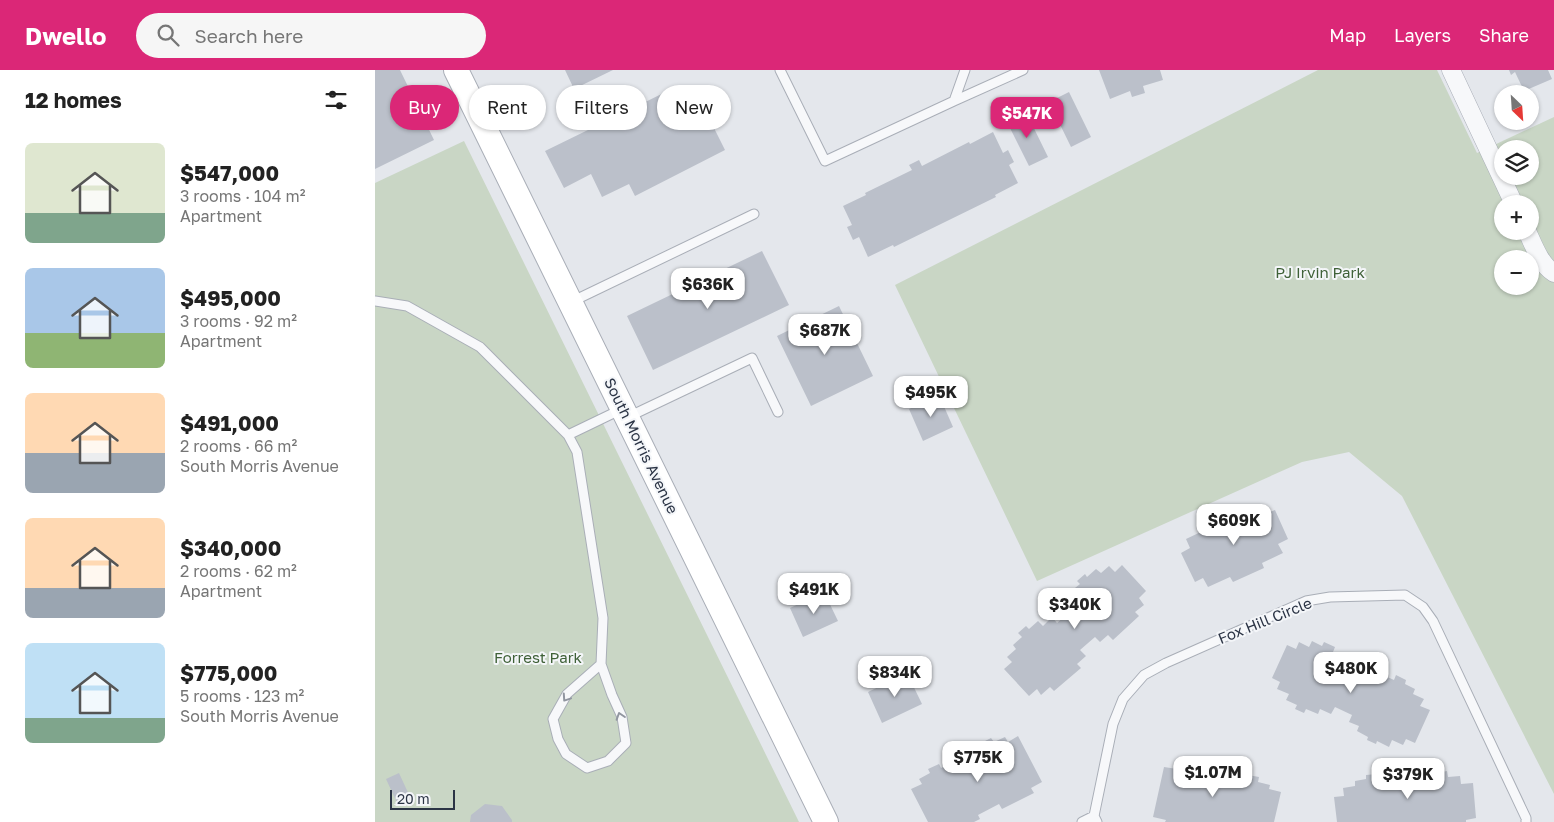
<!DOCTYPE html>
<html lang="en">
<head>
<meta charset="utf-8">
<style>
  body { margin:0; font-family:"Golos Text",sans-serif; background:#f6f6f6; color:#222; height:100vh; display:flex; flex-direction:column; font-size:19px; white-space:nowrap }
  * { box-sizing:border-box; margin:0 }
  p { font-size:16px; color:#767676 }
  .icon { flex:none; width:28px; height:28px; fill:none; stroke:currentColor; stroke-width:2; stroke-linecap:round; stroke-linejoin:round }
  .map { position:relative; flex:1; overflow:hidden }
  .sheet { display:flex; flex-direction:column; background:#fff; width:375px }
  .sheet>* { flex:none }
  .banner { position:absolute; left:15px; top:15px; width:475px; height:45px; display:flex; gap:10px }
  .needle { width:32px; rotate:155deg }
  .controls { position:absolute; left:1119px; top:15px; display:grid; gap:10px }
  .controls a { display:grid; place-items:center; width:45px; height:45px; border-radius:50%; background:#fff; box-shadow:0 1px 4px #0004; font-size:25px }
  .scale { position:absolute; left:15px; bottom:12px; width:65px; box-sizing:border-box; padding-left:5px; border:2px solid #2b3445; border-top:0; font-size:14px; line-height:18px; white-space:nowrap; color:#2b3445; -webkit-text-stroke:4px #f4f6f9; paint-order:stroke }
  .price { position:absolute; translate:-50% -42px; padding:0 11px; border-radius:10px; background:#fff; color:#222; font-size:16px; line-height:32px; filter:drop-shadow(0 1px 2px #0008) }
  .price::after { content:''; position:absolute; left:50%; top:30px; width:15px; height:11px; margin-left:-8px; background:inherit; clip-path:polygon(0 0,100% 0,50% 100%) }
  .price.on { background:#db2777; color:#fff }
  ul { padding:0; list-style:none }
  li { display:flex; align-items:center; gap:15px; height:125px; padding:0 25px }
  li span { display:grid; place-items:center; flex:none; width:140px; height:100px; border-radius:8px; color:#555 }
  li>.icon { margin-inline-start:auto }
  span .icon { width:60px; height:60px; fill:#fffc; stroke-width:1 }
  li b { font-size:21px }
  h2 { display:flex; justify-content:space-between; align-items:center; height:60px; padding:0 25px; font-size:21px }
  .pill { padding:0 18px; border-radius:22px; background:#fff; box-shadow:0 1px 4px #0004; font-size:18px; line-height:45px }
  .pill.on { background:#db2777; color:#fff }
  header { display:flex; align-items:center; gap:30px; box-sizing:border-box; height:70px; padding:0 25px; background:#db2777; color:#fff }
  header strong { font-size:24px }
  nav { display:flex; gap:28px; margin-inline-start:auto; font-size:18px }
  .search { width:350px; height:45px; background:#f6f6f6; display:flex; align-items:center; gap:12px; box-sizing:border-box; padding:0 18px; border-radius:28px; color:#767676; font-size:19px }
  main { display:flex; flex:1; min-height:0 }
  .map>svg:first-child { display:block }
  .green { fill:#c9d6c5; fill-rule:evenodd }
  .building { fill:#bbc0ca }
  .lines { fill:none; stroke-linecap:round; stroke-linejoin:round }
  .lane-casing { stroke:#a9aeb7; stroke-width:11 }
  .street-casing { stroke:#a9aeb7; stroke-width:19 }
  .secondary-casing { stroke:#a9aeb7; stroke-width:26 }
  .lane { stroke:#f7f8fa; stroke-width:9 }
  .street { stroke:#f7f8fa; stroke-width:18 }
  .secondary { stroke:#fff; stroke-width:24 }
  .oneway { stroke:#9196a0 }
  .labels { text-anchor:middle; stroke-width:4; stroke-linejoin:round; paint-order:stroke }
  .park-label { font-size:15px; fill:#3f6138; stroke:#f4f6f9 }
  .street-label { font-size:15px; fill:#2b3445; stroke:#f4f6f9 }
</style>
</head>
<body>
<header>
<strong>Dwello</strong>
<div class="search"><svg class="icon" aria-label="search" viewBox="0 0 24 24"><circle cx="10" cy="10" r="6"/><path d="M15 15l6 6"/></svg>Search here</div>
<nav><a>Map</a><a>Layers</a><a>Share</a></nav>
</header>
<main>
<section class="sheet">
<h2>12 homes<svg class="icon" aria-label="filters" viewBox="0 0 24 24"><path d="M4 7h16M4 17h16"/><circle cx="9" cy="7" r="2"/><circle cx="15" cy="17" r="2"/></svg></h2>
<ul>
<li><span style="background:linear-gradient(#dfe7d0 70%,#7fa58c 0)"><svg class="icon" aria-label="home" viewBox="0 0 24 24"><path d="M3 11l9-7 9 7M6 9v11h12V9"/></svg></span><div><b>$547,000</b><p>3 rooms · 104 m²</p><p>Apartment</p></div></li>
<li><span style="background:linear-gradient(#a9c7e8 65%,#8fb573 0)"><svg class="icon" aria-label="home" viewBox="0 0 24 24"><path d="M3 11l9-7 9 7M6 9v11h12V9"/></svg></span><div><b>$495,000</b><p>3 rooms · 92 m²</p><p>Apartment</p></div></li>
<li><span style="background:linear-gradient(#ffd9b3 60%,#9aa5b1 0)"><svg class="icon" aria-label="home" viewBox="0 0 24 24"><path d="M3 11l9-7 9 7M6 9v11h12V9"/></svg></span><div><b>$491,000</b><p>2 rooms · 66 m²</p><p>South Morris Avenue</p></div></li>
<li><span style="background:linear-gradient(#ffd9b3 70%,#9aa5b1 0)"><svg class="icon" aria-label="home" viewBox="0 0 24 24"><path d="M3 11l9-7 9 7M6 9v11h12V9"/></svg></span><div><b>$340,000</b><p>2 rooms · 62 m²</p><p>Apartment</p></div></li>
<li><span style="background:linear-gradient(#bfe0f5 75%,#7fa58c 0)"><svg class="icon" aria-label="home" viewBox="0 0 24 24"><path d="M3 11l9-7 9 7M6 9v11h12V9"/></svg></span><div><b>$775,000</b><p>5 rooms · 123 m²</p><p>South Morris Avenue</p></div></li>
</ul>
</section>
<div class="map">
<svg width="1179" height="752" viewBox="0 0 1179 752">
  <rect width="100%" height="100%" fill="#e4e7ec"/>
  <!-- green -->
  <path class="green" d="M943,0H1062L1102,83L1179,47V724L1027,426L974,382L927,392L662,511L520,215ZM1128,79H1155V106H1128ZM1128,134H1155V161H1128ZM1128,189H1155V216H1128Z
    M89,71L424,752H0V113Z"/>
  <!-- building -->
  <path class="building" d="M0,0H25L59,70L0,99Z
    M190,0H238L199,19Z
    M724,0H785L788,10L768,16L770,23L757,27L755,21L735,29Z
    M1134,0H1173L1177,9L1149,21L1140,2L1136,5Z
    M305,15L323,49L332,44L350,80L260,126L254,114L227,127L216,104L189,118L170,81Z
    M694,22L716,67L696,77L674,32Z
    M651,42L673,87L654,96L632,52Z
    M618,62L628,83L633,80L639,92L634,95L643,113L620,125L621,127L519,177L518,175L493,187L484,167L478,170L472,157L477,155L468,136L491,125L490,123L537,100L534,95L544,90L547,96L594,72L595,74Z
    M387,181L414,235L278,300L252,246Z
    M464,236L498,306L436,336L402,266Z
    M564,325L578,357L548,371L534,339Z
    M886,436L890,444L900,440L913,469L903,474L908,483L887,493L889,498L858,512L855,507L833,517L828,508L820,512L806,483L815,478L811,469L832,459L830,454L842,449L840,445L849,440L851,445L863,439L865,446Z
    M747,495L771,521L764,528L769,535L760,542L764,546L738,570L733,565L725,572L720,567L705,580L711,586L702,594L706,598L679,621L675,617L666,625L662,619L654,626L629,599L637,592L632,587L641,579L638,575L647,567L643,563L651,556L654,559L663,551L668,556L677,547L682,553L696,541L690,534L699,526L695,522L705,514L702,511L710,504L712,507L721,499L726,503L734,496L740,502Z
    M449,522L463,551L428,567L415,538Z
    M937,571L947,576L949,572L960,577L958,582L969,587L966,592L977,597L974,603L992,611L996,604L1006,609L1008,605L1019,610L1021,605L1031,610L1030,614L1040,619L1038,624L1049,629L1045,636L1055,640L1040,673L1031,669L1028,675L1017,670L1014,677L1002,671L1001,674L992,670L993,667L982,661L984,656L974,652L977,645L960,637L956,644L945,639L943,644L931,639L929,643L920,639L922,635L911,630L914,624L902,619L905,612L897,608L912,575L921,579L924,572L934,577Z
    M532,603L547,634L507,653L493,622Z
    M643,666L667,712L656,718L659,723L627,739L624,734L603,745L605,749L599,752H553L536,719L547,714L544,709L555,703L553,699L564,694L566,698L576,693L579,698L601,687L598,682L608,677L606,673L616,668L619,672L630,667L633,672Z
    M816,692L827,694L826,700L837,702L836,708L859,712L860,706L872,709L873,705L884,707L883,712L895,715L894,719L906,722L899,752H790L791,750L778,747L789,697L802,699L803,694L815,696Z
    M1061,698L1062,703L1072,701L1073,707L1085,706L1086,714L1098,713L1101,748L1091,750V752H962L959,727L969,726L968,718L980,716V711L991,709V705L1002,704V709L1014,707L1015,714L1039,711L1038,705L1050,704L1049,699Z
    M24,703L36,729L23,735L11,709Z
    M110,734L127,736L137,750V752H95L96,745Z"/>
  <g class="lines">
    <defs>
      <path id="lane" d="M405,0L450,91L579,31L590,0
        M579,31L648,0
        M0,231L32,236L105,277L193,365L247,339
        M196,232L379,144
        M253,347L377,288L403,342
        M193,365L202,382L228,548L226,594L237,625L247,647L251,673L233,691L212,698L191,684L183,669L178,649L192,624L226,594
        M707,752L719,746
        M722,752L719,746L738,654L748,629L769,605L791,593L931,531L955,527L1030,525L1048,537L1058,551L1151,748V752"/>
      <path id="street" d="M1076,0L1139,134
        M1152,161C1159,176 1165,194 1179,203"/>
      <path id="secondary" d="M81,0L451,752"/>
    </defs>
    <!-- lane casing -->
    <use href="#lane" class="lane-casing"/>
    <!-- street casing -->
    <use href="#street" class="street-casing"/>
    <!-- secondary casing -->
    <use href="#secondary" class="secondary-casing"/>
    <!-- lane -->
    <use href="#lane" class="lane"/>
    <!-- street -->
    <use href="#street" class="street"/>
    <!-- secondary -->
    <use href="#secondary" class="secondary"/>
  </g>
  <!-- one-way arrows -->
  <defs><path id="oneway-chevron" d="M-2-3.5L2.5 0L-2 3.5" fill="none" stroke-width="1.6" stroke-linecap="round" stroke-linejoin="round" transform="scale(1.25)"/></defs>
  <g class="oneway">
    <use href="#oneway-chevron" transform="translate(191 628) rotate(124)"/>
    <use href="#oneway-chevron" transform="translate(245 646) rotate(-108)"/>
  </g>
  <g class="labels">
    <!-- park labels -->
    <g class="park-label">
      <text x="945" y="208">PJ Irvin Park</text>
      <text x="163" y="593">Forrest Park</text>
    </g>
    <!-- street labels -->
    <g class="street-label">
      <text transform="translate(266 376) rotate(64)" y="5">South Morris Avenue</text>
      <text transform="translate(890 551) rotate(-22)" y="5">Fox Hill Circle</text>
    </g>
  </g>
</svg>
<div class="controls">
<a><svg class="needle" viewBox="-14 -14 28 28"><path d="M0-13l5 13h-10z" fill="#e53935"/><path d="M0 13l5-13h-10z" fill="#767676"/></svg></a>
<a><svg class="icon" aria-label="layers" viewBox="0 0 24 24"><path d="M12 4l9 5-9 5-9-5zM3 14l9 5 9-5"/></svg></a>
<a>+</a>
<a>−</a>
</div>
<div class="scale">20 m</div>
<b class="price on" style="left:652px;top:69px">$547K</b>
<b class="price" style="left:333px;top:240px">$636K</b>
<b class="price" style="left:450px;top:286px">$687K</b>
<b class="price" style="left:556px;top:348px">$495K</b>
<b class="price" style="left:859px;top:476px">$609K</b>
<b class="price" style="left:439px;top:545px">$491K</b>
<b class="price" style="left:700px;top:560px">$340K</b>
<b class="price" style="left:976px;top:624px">$480K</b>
<b class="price" style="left:520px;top:628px">$834K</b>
<b class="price" style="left:603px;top:713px">$775K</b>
<b class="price" style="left:838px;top:728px">$1.07M</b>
<b class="price" style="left:1033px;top:730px">$379K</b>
<div class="banner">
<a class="pill on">Buy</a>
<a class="pill">Rent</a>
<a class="pill">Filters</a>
<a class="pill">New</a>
</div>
</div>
</main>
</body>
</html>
